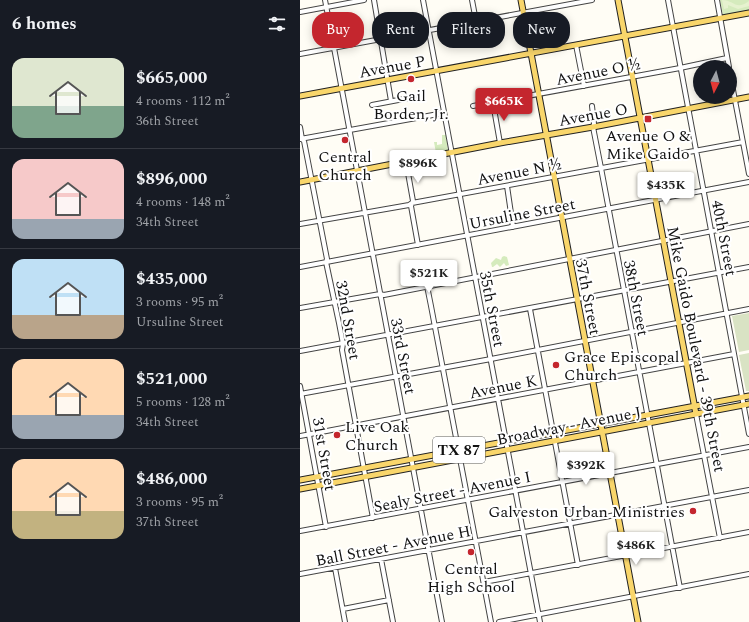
<!DOCTYPE html>
<html lang="en">
<head>
<meta charset="utf-8">
<style>
  body { margin:0; font-family:Spectral,serif; background:#20242c; color:#f1f3f6; height:100vh; display:flex; flex-direction:column; font-size:15px; white-space:nowrap }
  * { box-sizing:border-box; margin:0 }
  p { font-size:13px; color:#9ea1a6 }
  .icon { flex:none; width:22px; height:22px; fill:none; stroke:currentColor; stroke-width:2; stroke-linecap:round; stroke-linejoin:round }
  .map { position:relative; flex:1; overflow:hidden }
  .sheet { display:flex; flex-direction:column; background:#171b24; width:300px }
  .sheet>* { flex:none }
  .hud { position:absolute; left:12px; top:12px; width:377px; height:36px; display:flex; gap:8px }
  .needle { width:26px; rotate:186deg }
  .fabs { position:absolute; left:393px; top:60px; display:grid; gap:8px }
  .fabs a { display:grid; place-items:center; width:44px; height:44px; border-radius:50%; background:#171b24; box-shadow:0 2px 10px #0003; font-size:20px }
  .price { position:absolute; translate:-50% -34px; padding:0 9px; border-radius:4px; background:#fff; color:#222; font-size:13px; line-height:26px; filter:drop-shadow(0 1px 2px #0008) }
  .price::after { content:''; position:absolute; left:50%; top:24px; width:12px; height:9px; margin-left:-6px; background:inherit; clip-path:polygon(0 0,100% 0,50% 100%) }
  .price.current { background:#c4262e; color:#fff }
  ul { padding:0; list-style:none }
  li { display:flex; align-items:center; gap:12px; height:100px; padding:0 12px }
  li+li { border-top:1px solid #363941 }
  li span { display:grid; place-items:center; flex:none; width:112px; height:80px; border-radius:12px; color:#555 }
  li>.icon { margin-inline-start:auto }
  span .icon { width:48px; height:48px; fill:#fffc; stroke-width:1 }
  li b { font-size:17px }
  h2 { display:flex; justify-content:space-between; align-items:center; height:48px; padding:0 12px; font-size:17px }
  .tag { padding:0 14px; border-radius:16px; background:#171b24; box-shadow:0 2px 10px #0003; font-size:14px; line-height:36px }
  .tag.current { background:#c4262e; color:#fff }
  main { display:flex; flex:1; min-height:0 }
  .map>svg:first-child { display:block }
  .green { fill:#d5ebbd }
  .cemetery { fill:#d9e3c4 }
  .pitch { fill:#e6f2cf }
  .lines { fill:none; stroke-linecap:round; stroke-linejoin:round }
  .minor-casing { stroke:#444; stroke-width:6 }
  .major-casing { stroke:#222; stroke-width:7 }
  .minor { stroke:#fff; stroke-width:4 }
  .major { stroke:#f9d66b; stroke-width:5 }
  .poi-dot { fill:#c4262e; stroke:#fff; stroke-width:1.5 }
  .labels { text-anchor:middle; stroke-width:4; stroke-linejoin:round; paint-order:stroke }
  .shield { fill:#fff; stroke:#585858; stroke-width:1 }
  .shield-label { font-size:15px; font-weight:bold; fill:#111 }
  .street-label { font-size:16px; fill:#111; stroke:#fff }
  .poi-label { font-size:16px; fill:#111; stroke:#fff }
</style>
</head>
<body>
<main>
<section class="sheet">
<h2>6 homes<svg class="icon" aria-label="filters" viewBox="0 0 24 24"><path d="M4 7h16M4 17h16"/><circle cx="9" cy="7" r="2"/><circle cx="15" cy="17" r="2"/></svg></h2>
<ul>
<li><span style="background:linear-gradient(#dfe7d0 60%,#7fa58c 0)"><svg class="icon" aria-label="home" viewBox="0 0 24 24"><path d="M3 11l9-7 9 7M6 9v11h12V9"/></svg></span><div><b>$665,000</b><p>4 rooms · 112 m²</p><p>36th Street</p></div></li>
<li><span style="background:linear-gradient(#f6c9c9 75%,#9aa5b1 0)"><svg class="icon" aria-label="home" viewBox="0 0 24 24"><path d="M3 11l9-7 9 7M6 9v11h12V9"/></svg></span><div><b>$896,000</b><p>4 rooms · 148 m²</p><p>34th Street</p></div></li>
<li><span style="background:linear-gradient(#bfe0f5 70%,#b9a48a 0)"><svg class="icon" aria-label="home" viewBox="0 0 24 24"><path d="M3 11l9-7 9 7M6 9v11h12V9"/></svg></span><div><b>$435,000</b><p>3 rooms · 95 m²</p><p>Ursuline Street</p></div></li>
<li><span style="background:linear-gradient(#ffd9b3 70%,#9aa5b1 0)"><svg class="icon" aria-label="home" viewBox="0 0 24 24"><path d="M3 11l9-7 9 7M6 9v11h12V9"/></svg></span><div><b>$521,000</b><p>5 rooms · 128 m²</p><p>34th Street</p></div></li>
<li><span style="background:linear-gradient(#ffd9b3 65%,#c2b280 0)"><svg class="icon" aria-label="home" viewBox="0 0 24 24"><path d="M3 11l9-7 9 7M6 9v11h12V9"/></svg></span><div><b>$486,000</b><p>3 rooms · 95 m²</p><p>37th Street</p></div></li>
</ul>
</section>
<div class="map">
<svg width="449" height="622" viewBox="0 0 449 622">
  <rect width="100%" height="100%" fill="#fffdf5"/>
  <!-- green -->
  <path class="green" d="M420,0H449V10L423,15Z
    M142,135H146L148,151L136,153L134,142H137V145L142,144Z
    M204,256L207,257L209,265L206,266L204,263L200,267L197,264L193,267H192L191,263L196,258L201,260L202,257Z"/>
  <!-- cemetery -->
  <path class="cemetery" d="M449,313V350L439,352L432,316Z
    M449,353V391H446L439,355Z"/>
  <!-- pitch -->
  <path class="pitch" d="M422,0C434,0 436,11 449,1V6L438,9L428,5V8L424,9Z"/>
  <g class="lines">
    <defs>
      <path id="minor" d="M25,0L142,622
        M74,0L91,101
        M123,0L240,622
        M172,0L176,21
        M368,0L449,434
        M417,0L429,67
        M0,12L64,0
        M276,45L284,86
        M0,54L292,0
        M430,74L449,174
        M193,103L200,143
        M72,105L114,97
        M173,106L380,68L427,58
        M292,106L294,124L293,127L301,168L380,588
        M0,127L2,139L4,141L27,259L26,262L39,323L43,344L42,350L73,518
        M0,139L144,113
        M106,162L113,201L111,206L118,245
        M207,186L213,227
        M0,224L109,205L112,203L443,142
        M123,266L131,306L191,622
        M0,267L449,182
        M0,308L80,294L84,295L449,224
        M230,309L278,565
        M0,351L449,267
        M0,386L26,527
        M0,394L191,359L449,309
        M396,414L420,538
        M0,436L434,354
        M0,531L449,447
        M81,559L93,622
        M35,568L45,622
        M0,574L449,490
        M184,582L449,532
        M43,609L89,600
        M199,622L449,574"/>
      <path id="major" d="M221,0L338,622
        M318,0L396,414
        M0,96L449,13
        M0,182L200,143L293,127L449,97
        M0,480L449,396
        M0,489L449,404"/>
    </defs>
    <!-- minor casing -->
    <use href="#minor" class="minor-casing"/>
    <!-- major casing -->
    <use href="#major" class="major-casing"/>
    <!-- minor -->
    <use href="#minor" class="minor"/>
    <!-- major -->
    <use href="#major" class="major"/>
  </g>
  <!-- markers -->
  <g class="poi-dot">
    <circle cx="111" cy="79" r="4"/>
    <rect x="344" y="115" width="8" height="8" rx="2"/>
    <circle cx="45" cy="140" r="4"/>
    <circle cx="256" cy="365" r="4"/>
    <circle cx="37" cy="435" r="4"/>
    <circle cx="393" cy="511" r="4"/>
    <circle cx="171" cy="552" r="4"/>
  </g>
  <g class="labels">
    <!-- shield labels -->
    <rect class="shield" x="133" y="437" width="52" height="26" rx="3"/>
    <g class="shield-label">
      <text x="159" y="455">TX 87</text>
    </g>
    <!-- street labels -->
    <g class="street-label">
      <text transform="translate(92 66) rotate(-10)" y="6">Avenue P</text>
      <text transform="translate(298 71) rotate(-11)" y="6">Avenue O ½</text>
      <text transform="translate(293 114) rotate(-10)" y="6">Avenue O</text>
      <text transform="translate(219 171) rotate(-11)" y="6">Avenue N ½</text>
      <text transform="translate(222 213) rotate(-11)" y="6">Ursuline Street</text>
      <text transform="translate(425 238) rotate(79)" y="6">40th Street</text>
      <text transform="translate(289 297) rotate(79)" y="6">37th Street</text>
      <text transform="translate(337 298) rotate(79)" y="6">38th Street</text>
      <text transform="translate(193 309) rotate(79)" y="6">35th Street</text>
      <text transform="translate(49 320) rotate(80)" y="6">32nd Street</text>
      <text transform="translate(397 349) rotate(79)" y="6">Mike Gaido Boulevard - 39th Street</text>
      <text transform="translate(104 356) rotate(79)" y="6">33rd Street</text>
      <text transform="translate(203 386) rotate(-11)" y="6">Avenue K</text>
      <text transform="translate(269 425) rotate(-11)" y="6">Broadway - Avenue J</text>
      <text transform="translate(25 454) rotate(80)" y="6">31st Street</text>
      <text transform="translate(152 491) rotate(-11)" y="6">Sealy Street - Avenue I</text>
      <text transform="translate(93 545) rotate(-11)" y="6">Ball Street - Avenue H</text>
    </g>
    <!-- poi labels -->
    <g class="poi-label">
      <text x="111" y="101">Gail<tspan x="111" dy="18">Borden, Jr.</tspan></text>
      <text x="348" y="141">Avenue O &amp;<tspan x="348" dy="18">Mike Gaido</tspan></text>
      <text x="45" y="162">Central<tspan x="45" dy="18">Church</tspan></text>
      <text x="264" y="362" text-anchor="start">Grace Episcopal<tspan x="264" dy="18">Church</tspan></text>
      <text x="45" y="432" text-anchor="start">Live Oak<tspan x="45" dy="18">Church</tspan></text>
      <text x="385" y="517" text-anchor="end">Galveston Urban Ministries</text>
      <text x="171" y="574">Central<tspan x="171" dy="18">High School</tspan></text>
    </g>
  </g>
</svg>
<div class="fabs">
<a><svg class="needle" viewBox="-14 -14 28 28"><path d="M0-13l5 13h-10z" fill="#e53935"/><path d="M0 13l5-13h-10z" fill="#9ea1a6"/></svg></a>
</div>
<b class="price current" style="left:204px;top:122px">$665K</b>
<b class="price" style="left:118px;top:184px">$896K</b>
<b class="price" style="left:366px;top:206px">$435K</b>
<b class="price" style="left:129px;top:294px">$521K</b>
<b class="price" style="left:286px;top:486px">$392K</b>
<b class="price" style="left:336px;top:566px">$486K</b>
<div class="hud">
<a class="tag current">Buy</a>
<a class="tag">Rent</a>
<a class="tag">Filters</a>
<a class="tag">New</a>
</div>
</div>
</main>
</body>
</html>
